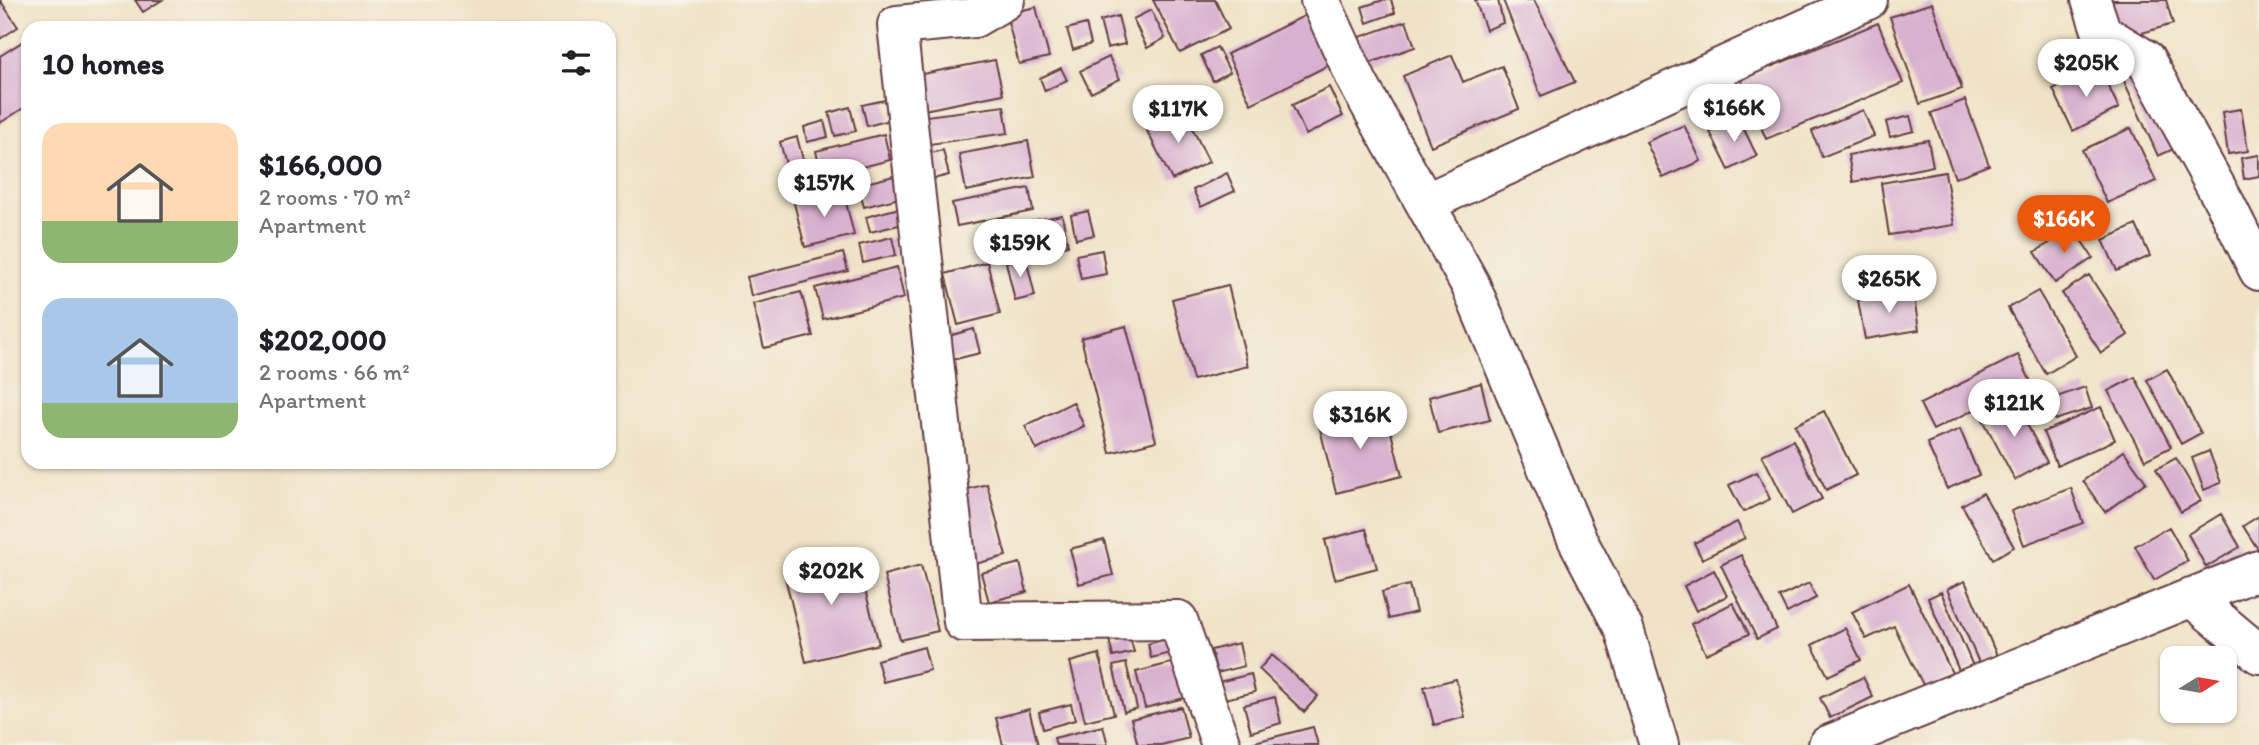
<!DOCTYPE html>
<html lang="en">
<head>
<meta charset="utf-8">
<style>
  body { margin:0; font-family:Itim,sans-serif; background:#f6f6f6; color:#202124; height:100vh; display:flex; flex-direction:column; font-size:26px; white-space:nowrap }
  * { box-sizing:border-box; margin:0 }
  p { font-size:23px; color:#757577 }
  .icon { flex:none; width:38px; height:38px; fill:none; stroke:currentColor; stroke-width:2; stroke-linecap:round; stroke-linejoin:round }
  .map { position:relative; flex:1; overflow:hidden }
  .details { position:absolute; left:21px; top:21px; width:595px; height:448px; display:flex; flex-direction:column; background:#fff; border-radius:21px; box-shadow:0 2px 5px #0004 }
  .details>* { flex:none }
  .needle { width:46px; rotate:79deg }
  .controls { position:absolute; left:2160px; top:646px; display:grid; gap:14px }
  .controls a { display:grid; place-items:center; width:77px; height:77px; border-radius:14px; background:#fff; box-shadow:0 2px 5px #0004; font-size:35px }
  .price { position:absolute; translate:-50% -60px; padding:0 16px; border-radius:24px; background:#fff; color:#222; font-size:23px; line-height:46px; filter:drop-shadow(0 2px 4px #0008) }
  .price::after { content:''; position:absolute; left:50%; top:42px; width:21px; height:16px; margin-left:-10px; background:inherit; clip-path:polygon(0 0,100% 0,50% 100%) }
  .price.active { background:#ea580c; color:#fff }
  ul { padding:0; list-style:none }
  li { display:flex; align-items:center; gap:21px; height:175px; padding:0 21px }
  li span { display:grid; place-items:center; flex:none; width:196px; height:140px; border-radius:21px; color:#555 }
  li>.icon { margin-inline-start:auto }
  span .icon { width:84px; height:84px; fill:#fffc; stroke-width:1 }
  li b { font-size:30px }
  h2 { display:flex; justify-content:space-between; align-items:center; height:84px; padding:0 21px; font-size:30px }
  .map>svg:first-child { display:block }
  .building { fill:#d9b1d0 }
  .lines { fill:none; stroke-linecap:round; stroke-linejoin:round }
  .minor-casing { stroke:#633c42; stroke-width:42 }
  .minor { stroke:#fff; stroke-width:38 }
</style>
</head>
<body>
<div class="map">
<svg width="2259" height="745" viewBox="0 0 2259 745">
  <rect width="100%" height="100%" fill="#f7f3e8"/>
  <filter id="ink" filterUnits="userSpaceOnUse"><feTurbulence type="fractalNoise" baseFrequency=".0143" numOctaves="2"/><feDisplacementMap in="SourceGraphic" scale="14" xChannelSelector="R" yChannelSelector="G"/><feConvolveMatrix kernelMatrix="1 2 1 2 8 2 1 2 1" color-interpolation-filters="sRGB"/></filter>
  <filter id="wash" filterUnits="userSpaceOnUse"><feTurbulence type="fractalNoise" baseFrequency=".00686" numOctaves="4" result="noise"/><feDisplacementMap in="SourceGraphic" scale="28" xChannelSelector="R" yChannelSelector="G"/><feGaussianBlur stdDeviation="1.57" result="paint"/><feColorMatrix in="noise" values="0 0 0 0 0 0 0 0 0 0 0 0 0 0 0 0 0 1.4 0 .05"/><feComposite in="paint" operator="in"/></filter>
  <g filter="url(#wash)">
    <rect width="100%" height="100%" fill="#f0e2c6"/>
    <g id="blocks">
      <!-- building -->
      <path class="building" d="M0,0L18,27L0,39Z
        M135,0H162L143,12Z
        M1153,0H1215L1229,29L1180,53Z
        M1383,0H1391L1395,13L1367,23L1362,7Z
        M1475,0H1498L1503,23L1486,30Z
        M1503,0H1534L1575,82L1541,96Z
        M2110,0H2166L2173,24L2121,39Z
        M1932,3L1962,89L1920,104L1890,17Z
        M1036,7L1049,57L1019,64L1006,14Z
        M1151,10L1165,38L1147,48L1133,19Z
        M1306,15L1331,64L1251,104L1227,54Z
        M1118,16L1125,44L1107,48L1100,21Z
        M1406,21L1415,47L1367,64L1357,38Z
        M1878,23L1903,83L1766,139L1741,79Z
        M1086,24L1091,44L1073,50L1067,29Z
        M22,42L28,52V105L0,123V56Z
        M1217,47L1230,72L1213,81L1201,55Z
        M1452,55L1463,82L1502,66L1519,109L1431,146L1403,76Z
        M1109,57L1120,79L1091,93L1080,71Z
        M995,60L1003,94L919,111L912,76Z
        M2137,62L2176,148L2158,156L2119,70Z
        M2099,67L2119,108L2073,131L2053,89Z
        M1061,68L1067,80L1045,91L1040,78Z
        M1329,87L1343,116L1306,135L1292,105Z
        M885,100L890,120L867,126L862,105Z
        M1965,100L1989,165L1955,178L1931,113Z
        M1004,106L1008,133L923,145L918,117Z
        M850,107L856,131L835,136L829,113Z
        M2241,109L2248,151L2228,154L2222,112Z
        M1863,110L1874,136L1822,157L1812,131Z
        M1184,111L1209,162L1172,180L1146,129Z
        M1910,116L1914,131L1890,137L1886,122Z
        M1739,119L1757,156L1729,170L1710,132Z
        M824,121L828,137L807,142L804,127Z
        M1684,125L1701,161L1663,178L1646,142Z
        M2131,128L2156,181L2107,203L2082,150Z
        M884,134L890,160L822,177L816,151Z
        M797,137L809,182L792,186L780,142Z
        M1928,140L1933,166L1853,182L1848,155Z
        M1028,141L1035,177L966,191L959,154Z
        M943,150L949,175L925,181L918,156Z
        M2259,155V176L2244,179L2241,158Z
        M1945,172L1954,225L1889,235L1881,183Z
        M1227,173L1235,191L1201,207L1193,190Z
        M898,175L903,197L864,207L858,185Z
        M1029,188L1033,211L957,226L952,203Z
        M843,190L854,235L805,247L794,203Z
        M899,208L903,224L870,232L866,217Z
        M1088,211L1094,235L1076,239L1071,215Z
        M1062,215L1068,245L1038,251L1032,221Z
        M2136,225L2150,256L2117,271L2103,240Z
        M2073,228L2093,258L2055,283L2035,252Z
        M892,237L896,255L863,263L859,245Z
        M1102,250L1106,274L1081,279L1076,255Z
        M843,253L848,271L751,296L747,277Z
        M1026,258L1035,296L1015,301L1006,262Z
        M987,262L1000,314L958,325L945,274Z
        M897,267L904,298L823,319L815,288Z
        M2089,275L2128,335L2101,353L2062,293Z
        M1228,285L1248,366L1193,380L1172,299Z
        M1913,291L1919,330L1865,339L1858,300Z
        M2038,291L2076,356L2046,374L2008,308Z
        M801,292L813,336L764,348L753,304Z
        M1126,326L1156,441L1110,453L1081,338Z
        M974,329L980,353L952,360L945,337Z
        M2018,355L2031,382L1933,430L1920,404Z
        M2167,369L2201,433L2181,444L2147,380Z
        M2135,377L2171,447L2145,460L2108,391Z
        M1481,383L1490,420L1438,433L1429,397Z
        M2085,387L2092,408L2055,420L2048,400Z
        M2013,398L2047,462L2015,480L1981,416Z
        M1073,402L1084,426L1037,450L1025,426Z
        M2101,407L2115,440L2057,466L2043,432Z
        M1385,409L1402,476L1336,493L1319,425Z
        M1824,411L1856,475L1826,490L1795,425Z
        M1960,429L1979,475L1947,489L1927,443Z
        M1793,440L1822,499L1792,514L1762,455Z
        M2124,451L2146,482L2105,512L2083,481Z
        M2209,451L2221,483L2204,490L2192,458Z
        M2176,458L2201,501L2181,512L2156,469Z
        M1757,472L1770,499L1743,512L1729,485Z
        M987,484L1006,556L975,564L957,492Z
        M2071,488L2083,523L2024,545L2011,511Z
        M1983,493L2014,547L1993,559L1962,505Z
        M2221,514L2240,547L2206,567L2188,534Z
        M2259,516V551L2243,526Z
        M1737,522L1745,538L1702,559L1694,543Z
        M2169,527L2188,561L2154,580L2135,546Z
        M1366,529L1377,568L1335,579L1325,540Z
        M1104,540L1113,575L1079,584L1070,549Z
        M855,551L879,644L806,662L783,569Z
        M1741,555L1777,629L1757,639L1721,565Z
        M1020,563L1027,592L989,602L981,573Z
        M921,565L938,631L900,640L884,575Z
        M1714,570L1727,596L1696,611L1684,586Z
        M1965,581L1997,656L1980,665L1947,589Z
        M1809,583L1816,598L1787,613L1779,597Z
        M1909,584L1954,677L1926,691L1894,626L1866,639L1852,612Z
        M1409,585L1416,612L1389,619L1382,592Z
        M1941,592L1973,666L1960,673L1928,598Z
        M1733,603L1749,634L1706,654L1691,624Z
        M1845,628L1861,660L1828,676L1812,645Z
        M1129,634L1134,652L1113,657L1109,639Z
        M1174,637L1178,651L1151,658L1148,644Z
        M1239,643L1244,666L1217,673L1211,650Z
        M924,647L930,670L883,682L877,660Z
        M1099,654L1114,714L1085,721L1070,662Z
        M1272,655L1318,696L1304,712L1259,669Z
        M1183,660L1192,696L1145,708L1136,672Z
        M1126,663L1137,708L1124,712L1113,666Z
        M1251,674L1255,692L1220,700L1215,683Z
        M1863,677L1873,697L1830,718L1820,698Z
        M1456,679L1465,717L1434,725L1424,687Z
        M1275,697L1281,723L1251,732L1244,705Z
        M1071,704L1075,720L1043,729L1039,712Z
        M1181,707L1189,738L1161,745H1138L1131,719Z
        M1029,709L1038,745H1003L996,718Z
        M1103,726L1108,745H1056L1054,738Z
        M1313,727L1318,745H1247V744Z"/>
    </g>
  </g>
  <g filter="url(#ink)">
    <use href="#blocks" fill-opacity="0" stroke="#633c42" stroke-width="2"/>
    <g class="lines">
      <defs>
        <path id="minor" d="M1005,0L974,18L897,25L963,622L1178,620L1221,745
          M1320,0L1358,83L1470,284L1577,539L1624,629L1659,745
          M2091,0L2102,33L2145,59L2226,205L2259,271
          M1425,203L1868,0
          M2191,597L2259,654
          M1828,745L2259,570"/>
      </defs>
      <!-- minor casing -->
      <use href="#minor" class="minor-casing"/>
      <!-- minor -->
      <use href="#minor" class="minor"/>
    </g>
  </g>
</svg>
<div class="controls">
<a><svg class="needle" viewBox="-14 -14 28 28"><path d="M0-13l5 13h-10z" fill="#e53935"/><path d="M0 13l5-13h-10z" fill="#757577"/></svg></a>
</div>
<b class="price" style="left:2086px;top:99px">$205K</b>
<b class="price" style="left:1734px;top:144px">$166K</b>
<b class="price" style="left:1178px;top:145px">$117K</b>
<b class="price" style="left:824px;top:219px">$157K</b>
<b class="price active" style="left:2064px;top:255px">$166K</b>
<b class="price" style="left:1020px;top:279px">$159K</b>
<b class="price" style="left:1889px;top:315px">$265K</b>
<b class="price" style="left:2014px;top:439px">$121K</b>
<b class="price" style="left:1360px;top:451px">$316K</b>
<b class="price" style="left:831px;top:607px">$202K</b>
<section class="details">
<h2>10 homes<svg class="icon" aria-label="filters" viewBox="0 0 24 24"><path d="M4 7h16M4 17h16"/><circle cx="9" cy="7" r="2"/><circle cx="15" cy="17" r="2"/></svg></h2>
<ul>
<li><span style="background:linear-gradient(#ffd9b3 70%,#8fb573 0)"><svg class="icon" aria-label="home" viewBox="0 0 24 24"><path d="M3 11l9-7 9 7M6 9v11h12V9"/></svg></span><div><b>$166,000</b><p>2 rooms · 70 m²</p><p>Apartment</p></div></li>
<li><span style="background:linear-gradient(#a9c7e8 75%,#8fb573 0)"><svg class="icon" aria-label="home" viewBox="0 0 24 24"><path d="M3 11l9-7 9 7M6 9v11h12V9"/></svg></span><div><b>$202,000</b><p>2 rooms · 66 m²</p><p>Apartment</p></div></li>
</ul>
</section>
</div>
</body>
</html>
